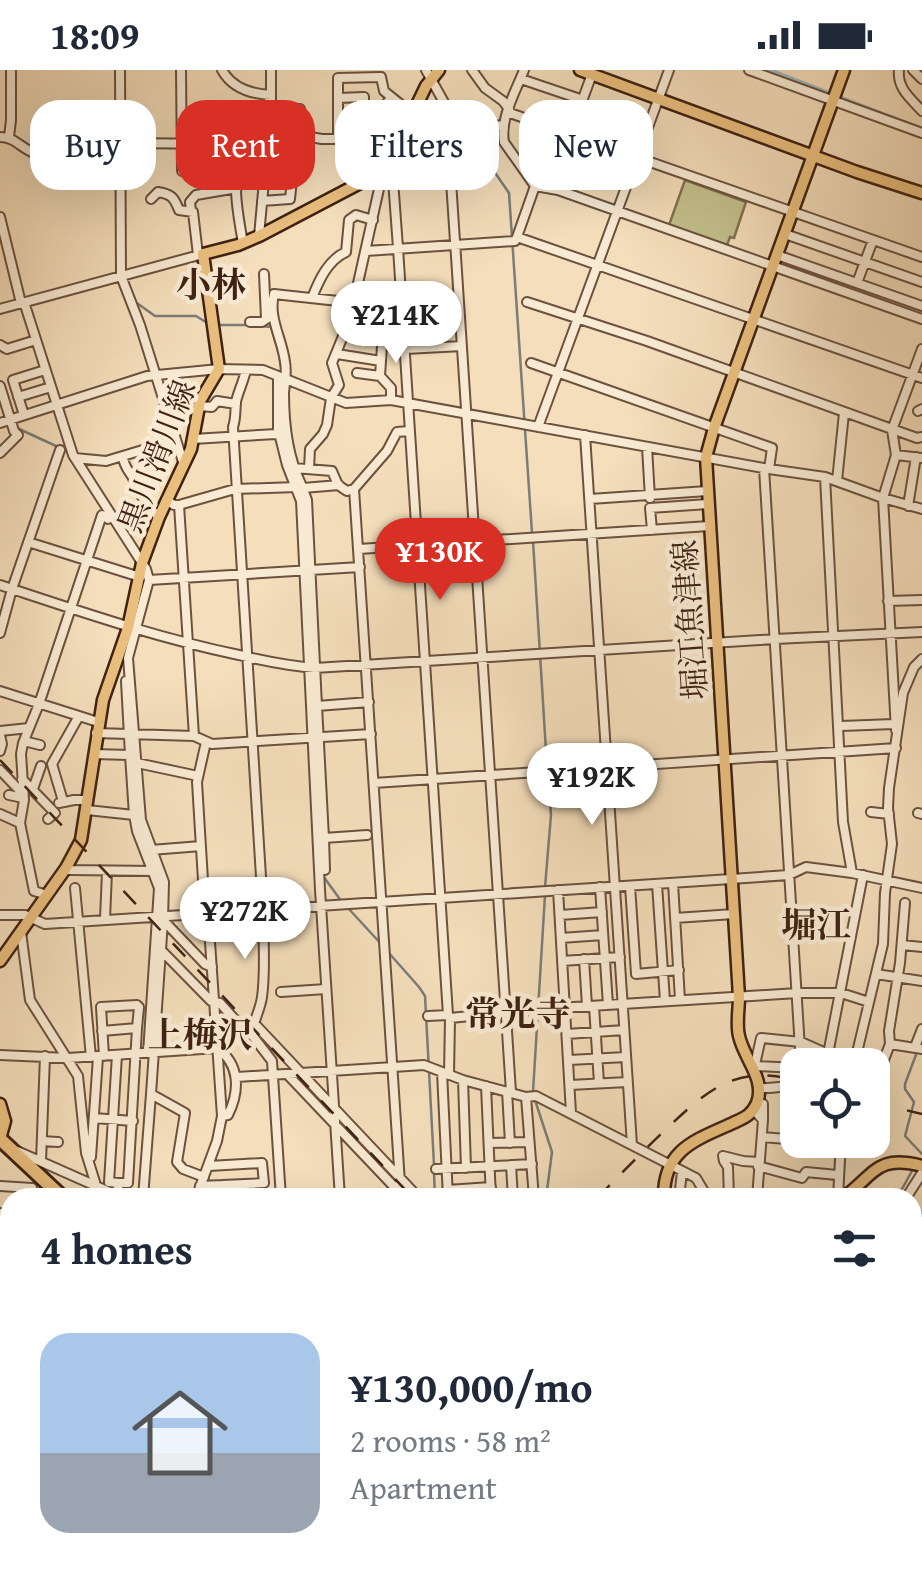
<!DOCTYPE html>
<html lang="en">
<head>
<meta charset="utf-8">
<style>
  body { margin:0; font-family:"Gentium Book Plus","Noto Serif JP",serif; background:#f6f6f7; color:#1f2937; height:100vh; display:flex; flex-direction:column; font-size:38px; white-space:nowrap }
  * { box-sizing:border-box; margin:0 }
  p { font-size:32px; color:#747a83 }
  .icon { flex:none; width:55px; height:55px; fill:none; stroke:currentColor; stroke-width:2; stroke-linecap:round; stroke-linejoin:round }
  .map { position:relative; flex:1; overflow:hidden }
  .side { position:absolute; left:0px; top:1118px; width:922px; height:392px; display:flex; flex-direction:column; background:#fff; border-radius:30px 30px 0 0; box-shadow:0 10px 40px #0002 }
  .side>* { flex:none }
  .hud { position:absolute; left:30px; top:30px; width:862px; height:90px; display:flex; gap:20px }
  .fabs { position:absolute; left:780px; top:978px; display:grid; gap:20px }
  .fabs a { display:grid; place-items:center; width:110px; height:110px; border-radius:20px; background:#fff; box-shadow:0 10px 40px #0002; font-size:50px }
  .price { position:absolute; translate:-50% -85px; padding:0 22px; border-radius:35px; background:#fff; color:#222; font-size:32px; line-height:65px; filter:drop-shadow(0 2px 5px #0008) }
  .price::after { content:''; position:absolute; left:50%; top:60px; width:30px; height:22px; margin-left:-15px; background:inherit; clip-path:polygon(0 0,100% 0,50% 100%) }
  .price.selected { background:#d93025; color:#fff }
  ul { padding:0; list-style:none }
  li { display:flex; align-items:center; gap:30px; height:250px; padding:0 40px }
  li span { display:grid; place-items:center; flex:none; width:280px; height:200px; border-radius:30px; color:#555 }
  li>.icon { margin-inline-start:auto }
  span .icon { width:120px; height:120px; fill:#fffc; stroke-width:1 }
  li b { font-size:42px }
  h2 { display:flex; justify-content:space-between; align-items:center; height:120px; padding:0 40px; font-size:42px }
  .pill { padding:0 35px; border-radius:30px; background:#fff; box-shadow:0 10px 40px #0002; font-size:35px; line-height:90px }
  .pill.selected { background:#d93025; color:#fff }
  .status { display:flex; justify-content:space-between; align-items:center; height:70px; padding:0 50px; background:#fff; direction:ltr }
  .status svg { height:28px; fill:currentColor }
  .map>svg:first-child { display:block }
  .green { fill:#c2bf8b; stroke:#807050; stroke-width:2.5 }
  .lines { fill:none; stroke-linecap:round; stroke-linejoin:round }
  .stream { stroke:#7a7d79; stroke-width:2.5 }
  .river { stroke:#a1b9bc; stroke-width:6 }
  .minor-casing { stroke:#6c513e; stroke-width:12 }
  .major-casing { stroke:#3f2214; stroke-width:15 }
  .highway-casing { stroke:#3f2214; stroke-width:18 }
  .minor { stroke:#f8ead3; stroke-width:8 }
  .major { stroke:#eabf7e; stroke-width:10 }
  .highway { stroke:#eabf7e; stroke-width:12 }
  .rail { stroke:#3f2214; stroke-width:2.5; stroke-dasharray:18 18; stroke-linecap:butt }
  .highway-bridge-casing { stroke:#3f2214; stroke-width:18; stroke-linecap:butt }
  .highway-bridge { stroke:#eabf7e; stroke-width:12 }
  .labels { text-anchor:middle; stroke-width:9; stroke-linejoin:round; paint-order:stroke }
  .street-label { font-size:32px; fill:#3f2214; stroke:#f8ead3 }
  .neighbourhood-label { font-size:35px; font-weight:bold; fill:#3f2214; stroke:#f8ead3 }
</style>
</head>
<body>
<div class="status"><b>18:09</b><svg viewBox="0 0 49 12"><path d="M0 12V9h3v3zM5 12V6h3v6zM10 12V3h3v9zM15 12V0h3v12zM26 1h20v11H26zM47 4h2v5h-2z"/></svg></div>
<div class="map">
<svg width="922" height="1509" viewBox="0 0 922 1509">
  <rect width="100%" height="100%" fill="#f4debb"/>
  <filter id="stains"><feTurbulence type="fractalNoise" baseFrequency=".002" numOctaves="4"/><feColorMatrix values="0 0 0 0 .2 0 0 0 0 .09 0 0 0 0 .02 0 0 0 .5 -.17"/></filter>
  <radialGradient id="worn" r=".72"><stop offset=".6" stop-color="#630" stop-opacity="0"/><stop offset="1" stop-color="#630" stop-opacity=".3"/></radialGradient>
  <!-- green -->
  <path class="green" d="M685,110L746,132L734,168L730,167L727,175L669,155Z"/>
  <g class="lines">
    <!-- stream -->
    <path class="stream" d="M449,35L458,49
      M463,56L509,123L532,463
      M134,231L155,246H196L209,254
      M217,255H249
      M262,256L271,257L279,284L282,303
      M17,358L69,382
      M533,471L547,697
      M323,806L342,832
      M545,817L551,745L548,705
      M348,838L383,876
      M388,882L419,917L425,926L434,1095
      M917,982L905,1014V1019L914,1032L905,1066L922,1084
      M533,1022L545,825
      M535,1030L552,1082L546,1128
      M434,1103L435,1128
      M897,1128L913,1099
      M463,1500V1509"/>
    <!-- river -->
    <path class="river" d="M767,0L919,59
      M912,1157L922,1143
      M596,1509L604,1500"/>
    <defs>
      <path id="minor" d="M120,0L121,206L140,255L184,395
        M181,0L182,101
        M222,0C232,18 250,24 271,25L257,63
        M426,0L446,36L447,50L511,1022
        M472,0L485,18L503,31L509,39
        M524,0C515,23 500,48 504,72L535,116
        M749,0L922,63
        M899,0C897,18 910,28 922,41
        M913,0L922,9
        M521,9L583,30
        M338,28L364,27V47
        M251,37L300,39
        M507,42L922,187
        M338,48L366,47
        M385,53L402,66
        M267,60L322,69H357L391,28
        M570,64L592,4
        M0,67C16,67 22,80 37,84C64,91 92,89 120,89
        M9,67L11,50V0
        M338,69V8L381,7L384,21L415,46L503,56
        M120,73L226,74L228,84L239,85L245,67L259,63L267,64
        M398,74L417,79L449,76
        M239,85C232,112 238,146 243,173
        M389,93L392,96L398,178L448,945L450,948L449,1005
        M535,116L558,120L922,249
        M558,120L578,66
        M151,129L158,122C171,124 174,127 179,140L193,142L198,185
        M262,131L290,129C295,93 288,69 272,37
        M191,141L190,132L196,125L237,118
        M0,147L21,233
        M785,164L922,212
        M259,166L271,34V0
        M517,167L535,116
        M366,181L515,171L517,167L922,308
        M777,185L922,236
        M264,204L266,248
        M857,213L873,170
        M312,228C319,210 328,190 346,182L349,150L356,145L373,150
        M24,232L73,385L146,499L149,510L360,497
        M527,232L647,271L917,368L922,367
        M0,239L203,184
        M350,249L380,257L383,261L381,291
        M250,252H262L268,248
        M0,275L7,279L36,270
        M405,279L462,276
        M337,284L381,291L380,306
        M531,293L772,378L769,399
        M246,300C244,310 237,325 236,332C235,342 236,348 233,357L263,839C263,868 266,898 262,927C260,941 253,951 252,965L272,991L281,1128
        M357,303L380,306L391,318V330
        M278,306V359L287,395L301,431L320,820L340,1128
        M0,316L14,361L18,365L0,383
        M18,327L51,317
        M198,336L212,337L217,331L236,334
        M918,341L922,339
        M24,345L13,310L45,300
        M0,353L147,306L219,299L263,300L346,333L391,330L769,399L825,407L883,428L922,439
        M538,357L669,0
        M585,365L632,1075
        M193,369L276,364
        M647,377L650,428
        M896,385L922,388
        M123,387C124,398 130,401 134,410C140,424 146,436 159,447
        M75,388L106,391L176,370
        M294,398L332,401L338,415L347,421L354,419
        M764,398L801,995
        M309,399L310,379L323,364L327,355L331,328L339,315L332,293L350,249L383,101
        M825,407L843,752L852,803
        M837,411L844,343
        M303,418L339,415
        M303,419L307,430L317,636L369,632
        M590,429L707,421
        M166,430L174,435H179L235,419L297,417L301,414C287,385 284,354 284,323C285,312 287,302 285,292C282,268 268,248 274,224L338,231L353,235
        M179,435L194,666
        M908,436L916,387
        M652,460L650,438L708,434
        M28,472L140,507
        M359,479L709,456
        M149,510L128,588L141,750L164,812L163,850L205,894L212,897
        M0,515C79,541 157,568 239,585C264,591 289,596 315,598L775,569L922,562
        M888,531L922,530
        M0,563L12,519L60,380
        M0,621L98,652
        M317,636L324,768L367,765
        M841,656L894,654
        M896,660L883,428L896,385L892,360L922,279
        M0,661L29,658
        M96,663L194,666L212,674L371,664
        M0,665L2,674L0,681
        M24,671L40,675
        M94,684L130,685L126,611
        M137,693L198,706
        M0,700L23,724
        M22,709L55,743L48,749
        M374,713L896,678
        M33,719L41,696
        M9,725L23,728
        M63,731L52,694L79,646
        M59,733L74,730H88
        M87,740L134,745L130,685
        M871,742L889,744
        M918,743L922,744
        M0,744L20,753
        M134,745L137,761L159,818L148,983
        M324,768L325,800
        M151,780L201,776
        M66,798L69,800L155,801
        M673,813L680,930
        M657,814L665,931
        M630,816L636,904L679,900
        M600,817L608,935
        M75,818L91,987
        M558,820L571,1043
        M47,825L34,821L20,753L24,730L21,684L23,673L39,634L102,445L108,449L112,447
        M205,843L197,712L206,672
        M0,845H25L45,854L731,809L789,805L806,797L852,803L922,818
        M560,845L602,842
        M675,848L734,844
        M105,849L107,802
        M21,862L30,930L78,1006L86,1083L95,1112
        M561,868L603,865
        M902,875L922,877
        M161,880L163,850
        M584,889L587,936
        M562,891L620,887
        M876,904L922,911
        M281,922L326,919
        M594,936L599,1013
        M428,946L448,945
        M450,948L542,939L798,923H841L869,932
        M215,954L253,952L419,1128
        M102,961L137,958L128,1113H119
        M567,964L624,960
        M890,974L922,979
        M915,977L922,959
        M0,985L68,988L217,978C240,994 240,1021 228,1045L222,1046
        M104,986L101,937L137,935L139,937L137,958
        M569,990L626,987
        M832,995L828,984L863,805
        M854,995L883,874L885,823L892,774L888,738L889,718L903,623L914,597L922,589
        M756,996L798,998
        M754,999L761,968L801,972L828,984
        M442,1002L448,1128
        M288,1005L401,1124
        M237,1007L424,995L463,1010L526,1027L536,1026L696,1108L708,1128
        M463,1010L466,1098
        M570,1015L627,1012
        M486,1016L491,1128
        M759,1018C774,1019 784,1015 798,1016
        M507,1021L510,1073
        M872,1021L890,974L889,961L900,893L905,833
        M526,1027L534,1128
        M763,1034V1050
        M754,1040L763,1050L757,1128
        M94,1048L133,1051
        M762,1067L798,1070
        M798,1070L813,1073L841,1072
        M42,1071L58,1072
        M489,1073L529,1072
        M17,1081L123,1128
        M91,1087L98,987
        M41,1091L45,986
        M511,1095L513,1128
        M209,1096L262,1093L264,1113L223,1115
        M758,1096L802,1108L806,1102L837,1105
        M436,1099L532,1094
        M204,1107L183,1099L177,1092L185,1043L151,1024L161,880L211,931L220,933L238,953
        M0,1116L32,1118
        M200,1116L223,1115L224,1128
        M447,1120L491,1117
        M116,1125L119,1113L109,1112L117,985
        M143,1128L151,1024
        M196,1128L217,1071L222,1046L208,843
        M401,1128L354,419L387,381L397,362L409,361
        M679,1128L682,1102
        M729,1128L728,1097L724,1091L723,1086L743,1091L759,1092
        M838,1128L841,1070
        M906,1128L922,1103
        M0,1143L10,1146
        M0,1175H10
        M912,1201L922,1191
        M0,1250L10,1245
        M0,1275L10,1297
        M912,1353L922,1352
        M0,1361L10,1355
        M0,1378L8,1391
        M0,1416L10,1410
        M0,1455L10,1466
        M110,1500L122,1509
        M305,1500L308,1509
        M519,1500L531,1509
        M726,1500L727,1509
        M48,1509L57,1500
        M86,1509L94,1500
        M206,1509L215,1500
        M435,1509L436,1500
        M476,1509L477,1500
        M495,1509L497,1500
        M552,1509L559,1500
        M630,1509L638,1500
        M787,1509L788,1500"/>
      <path id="major" d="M580,0L857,102L922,123
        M0,891L66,798L81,770L103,630L128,558L142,493L159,447L191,379L200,331L219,299L203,184L238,175L259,166L383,101L389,93L426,16L439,0
        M0,1034L5,1051L0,1069
        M664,1128C663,1079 696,1070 733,1053C744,1048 752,1045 757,1033C766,1009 744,989 739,966C736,954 739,939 739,927L706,387L714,358L844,0
        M843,1128C875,1104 877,1084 922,1096
        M361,1509L394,1500"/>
      <path id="highway" d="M0,1069L63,1128"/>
    </defs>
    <!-- minor casing -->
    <use href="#minor" class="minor-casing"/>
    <!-- major casing -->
    <use href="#major" class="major-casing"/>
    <!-- highway casing -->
    <use href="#highway" class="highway-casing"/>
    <!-- minor -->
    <use href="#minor" class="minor"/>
    <!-- major -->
    <use href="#major" class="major"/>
    <!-- highway -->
    <use href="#highway" class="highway"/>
    <!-- rail -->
    <path class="rail" d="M0,690L413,1128
      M872,1032L922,1044
      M597,1128C620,1105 642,1082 665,1060C707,1021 735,993 798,1011
      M762,1500L770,1509
      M211,1509L220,1500"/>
    <defs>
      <path id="highway-bridge" d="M572,1500L584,1509
        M565,1506L569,1509"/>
    </defs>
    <!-- highway-bridge casing -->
    <use href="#highway-bridge" class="highway-bridge-casing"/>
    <!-- highway-bridge -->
    <use href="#highway-bridge" class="highway-bridge"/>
  </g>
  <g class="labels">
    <!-- street labels -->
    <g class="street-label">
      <text transform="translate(157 386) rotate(-69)" y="11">黒川滑川線</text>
      <text transform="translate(690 550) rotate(-94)" y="11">堀江魚津線</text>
    </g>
    <!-- neighbourhood labels -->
    <g class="neighbourhood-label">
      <text x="211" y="227">小林</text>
      <text x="816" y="867">堀江</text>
      <text x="518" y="956">常光寺</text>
      <text x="200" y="977">上梅沢</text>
    </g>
  </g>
  <rect width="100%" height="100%" filter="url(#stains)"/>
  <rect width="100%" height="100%" fill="url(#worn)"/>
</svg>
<div class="fabs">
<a><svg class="icon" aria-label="locate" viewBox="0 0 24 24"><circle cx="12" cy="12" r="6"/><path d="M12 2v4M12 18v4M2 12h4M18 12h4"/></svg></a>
</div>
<b class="price" style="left:396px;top:296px">¥214K</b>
<b class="price selected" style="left:440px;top:533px">¥130K</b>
<b class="price" style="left:592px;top:758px">¥192K</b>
<b class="price" style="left:245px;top:892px">¥272K</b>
<div class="hud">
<a class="pill">Buy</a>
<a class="pill selected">Rent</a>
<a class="pill">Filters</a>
<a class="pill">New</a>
</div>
<section class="side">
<h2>4 homes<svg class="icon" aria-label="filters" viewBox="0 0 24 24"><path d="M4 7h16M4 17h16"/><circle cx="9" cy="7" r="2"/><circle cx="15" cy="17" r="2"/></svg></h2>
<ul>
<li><span style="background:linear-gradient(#a9c7e8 60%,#9aa5b1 0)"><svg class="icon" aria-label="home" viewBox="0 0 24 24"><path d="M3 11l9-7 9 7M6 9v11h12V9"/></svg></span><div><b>¥130,000/mo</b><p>2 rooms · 58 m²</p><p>Apartment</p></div></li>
</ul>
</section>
</div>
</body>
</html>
